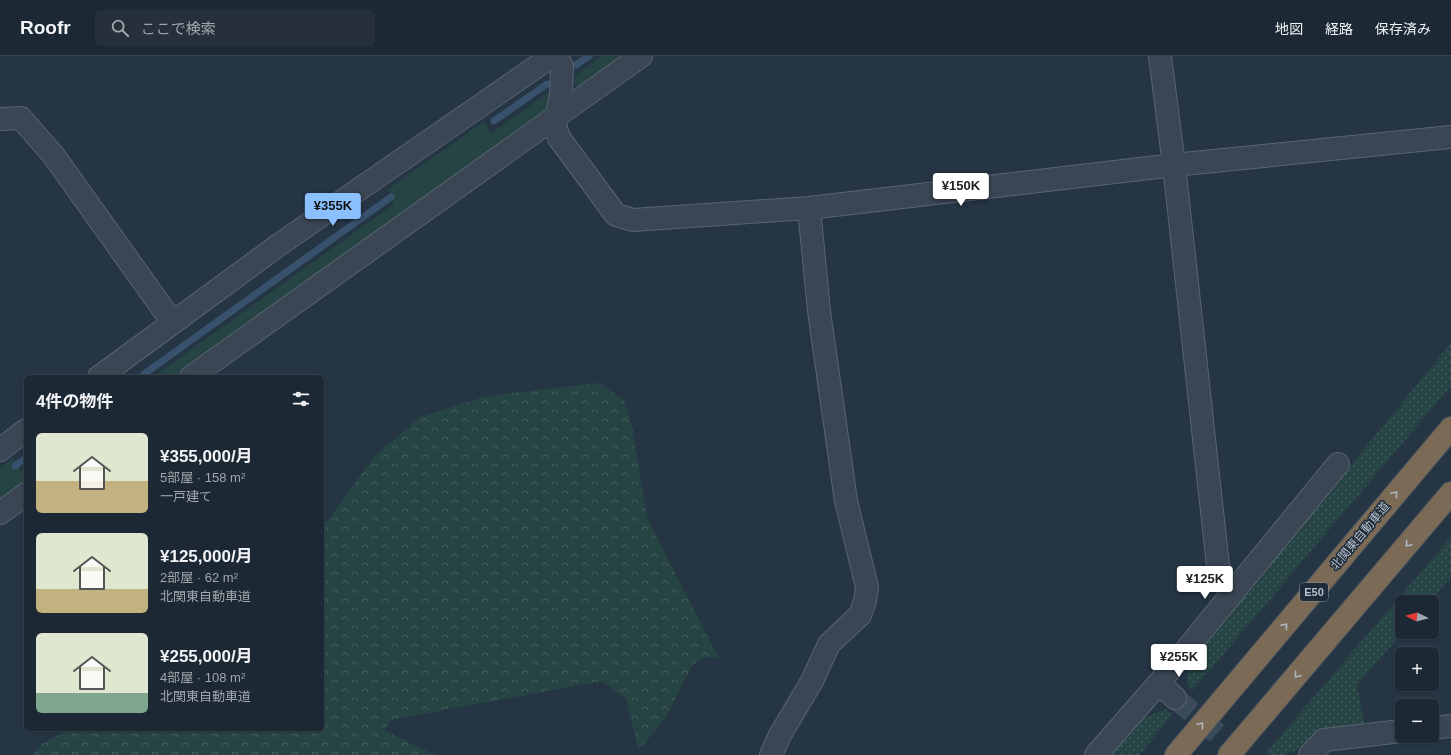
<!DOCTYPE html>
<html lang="ja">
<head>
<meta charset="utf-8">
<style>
  body { margin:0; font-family:Helvetica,"Noto Sans JP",sans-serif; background:#25303b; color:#f1f3f6; height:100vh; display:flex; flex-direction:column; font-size:15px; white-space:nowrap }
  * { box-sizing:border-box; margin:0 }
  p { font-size:13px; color:#a0a6ac }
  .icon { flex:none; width:22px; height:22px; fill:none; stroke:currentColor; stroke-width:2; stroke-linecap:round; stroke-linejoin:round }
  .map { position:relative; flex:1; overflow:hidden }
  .side { position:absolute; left:24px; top:319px; width:300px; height:356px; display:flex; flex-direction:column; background:#1c2833; border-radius:6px; box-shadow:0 1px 3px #0004,0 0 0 1px #3a444e }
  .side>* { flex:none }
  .needle { width:26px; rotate:276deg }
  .buttons { position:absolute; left:1395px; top:539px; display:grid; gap:8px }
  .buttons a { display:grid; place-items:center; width:44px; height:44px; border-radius:6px; background:#1c2833; box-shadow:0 1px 3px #0004,0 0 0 1px #3a444e; font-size:20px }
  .price { position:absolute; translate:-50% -34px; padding:0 9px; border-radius:4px; background:#fff; color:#222; font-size:13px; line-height:26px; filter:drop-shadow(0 1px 2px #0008) }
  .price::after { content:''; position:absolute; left:50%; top:24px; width:12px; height:9px; margin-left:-6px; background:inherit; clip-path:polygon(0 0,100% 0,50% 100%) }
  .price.selected { background:#8bc0ff; color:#111 }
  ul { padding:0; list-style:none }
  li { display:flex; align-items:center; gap:12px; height:100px; padding:0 12px }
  li span { display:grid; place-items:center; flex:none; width:112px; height:80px; border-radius:6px; color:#555 }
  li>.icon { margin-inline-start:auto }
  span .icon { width:48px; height:48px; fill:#fffc; stroke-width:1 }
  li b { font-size:17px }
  h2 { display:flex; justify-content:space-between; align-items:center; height:48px; padding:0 12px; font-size:17px }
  header { display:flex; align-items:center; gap:24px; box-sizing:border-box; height:56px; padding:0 20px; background:#1c2833; border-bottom:1px solid #3a444e }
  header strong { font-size:19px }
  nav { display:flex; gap:22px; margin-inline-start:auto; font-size:14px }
  .search { width:280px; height:36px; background:#25303b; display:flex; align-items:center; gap:10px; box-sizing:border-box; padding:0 14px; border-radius:6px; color:#a0a6ac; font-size:15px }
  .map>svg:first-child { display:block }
  .grass { fill:url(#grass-dots) }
  .forest { fill:url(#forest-crowns) }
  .park { fill:#274445 }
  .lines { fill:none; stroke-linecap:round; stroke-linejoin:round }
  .stream { stroke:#38516c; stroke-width:7 }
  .minor-tunnel { stroke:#3b4a59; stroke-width:22; stroke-dasharray:22 11; stroke-linecap:butt }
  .minor-casing { stroke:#586471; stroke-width:24 }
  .highway-casing { stroke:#44515e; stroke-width:24 }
  .minor { stroke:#3a4654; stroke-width:22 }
  .highway { stroke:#7a6a56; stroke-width:22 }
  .oneway { stroke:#b1b8c1 }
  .labels { text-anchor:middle; stroke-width:3; stroke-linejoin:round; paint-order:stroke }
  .shield { fill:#1e2b39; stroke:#8994a1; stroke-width:1 }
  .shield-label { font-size:11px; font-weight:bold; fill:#b7c1cd }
  .street-label { font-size:12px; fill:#b7c1cd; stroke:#1e2b39 }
</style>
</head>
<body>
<header>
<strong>Roofr</strong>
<div class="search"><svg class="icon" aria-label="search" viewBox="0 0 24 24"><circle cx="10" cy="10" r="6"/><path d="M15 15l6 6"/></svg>ここで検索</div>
<nav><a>地図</a><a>経路</a><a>保存済み</a></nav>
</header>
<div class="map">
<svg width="1451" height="699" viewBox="0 0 1451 699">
  <defs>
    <pattern id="grass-dots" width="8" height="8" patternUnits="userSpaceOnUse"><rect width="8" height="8" fill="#274445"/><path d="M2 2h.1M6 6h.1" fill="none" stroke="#445d5f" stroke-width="1.8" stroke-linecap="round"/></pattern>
    <pattern id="forest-crowns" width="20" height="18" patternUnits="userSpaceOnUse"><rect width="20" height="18" fill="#274445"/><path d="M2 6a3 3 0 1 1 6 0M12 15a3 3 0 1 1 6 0" fill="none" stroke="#445d5f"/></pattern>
  </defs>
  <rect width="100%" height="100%" fill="#253544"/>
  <!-- grass -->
  <path class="grass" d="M1451,287V330L1193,634L1187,627L1189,607Z
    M1451,481V521L1429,546H1402V576H1403L1357,629L1365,671L1315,677L1302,691L1285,699H1270L1266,697Z
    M1165,653L1172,659L1139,699H1111L1142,663Z"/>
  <!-- forest -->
  <path class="forest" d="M599,327L624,344L632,370L647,462L719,603L706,601L692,609L665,663L639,694L626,643L602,625L390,664L385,675L435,699H32L42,688L69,673H322V472L374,401L420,361L487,340Z"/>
  <!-- park -->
  <path class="park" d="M603,0H631L579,31L574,27L575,20Z
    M549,36L546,57L176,321H153L394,148L387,134L483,66L487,71L490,78Z
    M13,403L21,415L26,412V428L0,447V412Z"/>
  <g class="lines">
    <!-- stream -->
    <path class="stream" d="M576,9L589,0
      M494,65L547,28
      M140,321L391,141
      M15,410L26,402"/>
    <!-- minor-tunnel -->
    <path class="minor-tunnel" d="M1175,642L1243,699"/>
    <defs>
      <path id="minor" d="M554,0L562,10L561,39L555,69L559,82L616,159L633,164L809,152L1174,109L1451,81
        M1160,0L1174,109L1218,510L1223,525L1234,536
        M0,63L21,62L54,100L173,267
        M99,321L280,188L552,0
        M191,321L641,0
        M0,394L26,374
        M0,457L26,438
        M1159,627L1175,642
        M1432,672L1451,670
        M771,699L780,679L812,625L829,588L860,559L865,545L867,531L846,445L819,255L809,152
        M1096,699L1159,627L1338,408
        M1310,699L1324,684L1402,675"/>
      <path id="highway" d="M1176,699L1451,372
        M1229,699L1451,437"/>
    </defs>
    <!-- minor casing -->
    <use href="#minor" class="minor-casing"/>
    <!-- highway casing -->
    <use href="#highway" class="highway-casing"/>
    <!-- minor -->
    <use href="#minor" class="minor"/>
    <!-- highway -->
    <use href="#highway" class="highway"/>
  </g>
  <!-- one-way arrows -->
  <defs><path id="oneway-chevron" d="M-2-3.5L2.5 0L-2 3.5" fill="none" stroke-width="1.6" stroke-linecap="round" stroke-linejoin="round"/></defs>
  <g class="oneway">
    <use href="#oneway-chevron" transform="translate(1395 438) rotate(-50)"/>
    <use href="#oneway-chevron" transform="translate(1408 488) rotate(130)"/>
    <use href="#oneway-chevron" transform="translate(1285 570) rotate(-50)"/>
    <use href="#oneway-chevron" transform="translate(1297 619) rotate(130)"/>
    <use href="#oneway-chevron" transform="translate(1201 669) rotate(-50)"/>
  </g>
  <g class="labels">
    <!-- shield labels -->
    <rect class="shield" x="1300" y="527" width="28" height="18" rx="3"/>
    <g class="shield-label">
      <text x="1314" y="540">E50</text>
    </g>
    <!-- street labels -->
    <g class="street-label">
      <text transform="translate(1360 480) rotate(-50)" y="4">北関東自動車道</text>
    </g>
  </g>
</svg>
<div class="buttons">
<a><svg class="needle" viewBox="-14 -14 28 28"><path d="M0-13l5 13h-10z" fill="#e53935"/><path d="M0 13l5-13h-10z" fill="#a0a6ac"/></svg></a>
<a>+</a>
<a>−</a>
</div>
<b class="price" style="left:961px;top:151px">¥150K</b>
<b class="price selected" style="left:333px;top:171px">¥355K</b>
<b class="price" style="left:1205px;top:544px">¥125K</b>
<b class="price" style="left:1179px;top:622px">¥255K</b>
<section class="side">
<h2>4件の物件<svg class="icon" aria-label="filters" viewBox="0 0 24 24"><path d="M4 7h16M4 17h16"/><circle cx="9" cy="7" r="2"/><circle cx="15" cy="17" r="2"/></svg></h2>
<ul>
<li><span style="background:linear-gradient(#dfe7d0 60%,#c2b280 0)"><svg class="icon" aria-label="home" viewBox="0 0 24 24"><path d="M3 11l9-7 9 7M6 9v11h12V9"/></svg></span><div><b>¥355,000/月</b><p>5部屋 · 158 m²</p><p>一戸建て</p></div></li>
<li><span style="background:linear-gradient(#dfe7d0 70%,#c2b280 0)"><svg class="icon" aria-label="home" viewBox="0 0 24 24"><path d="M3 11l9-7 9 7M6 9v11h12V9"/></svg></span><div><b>¥125,000/月</b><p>2部屋 · 62 m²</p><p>北関東自動車道</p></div></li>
<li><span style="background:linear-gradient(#dfe7d0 75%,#7fa58c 0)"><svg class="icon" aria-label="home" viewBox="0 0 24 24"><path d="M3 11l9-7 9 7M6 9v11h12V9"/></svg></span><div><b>¥255,000/月</b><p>4部屋 · 108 m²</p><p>北関東自動車道</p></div></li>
</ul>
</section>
</div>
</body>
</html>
